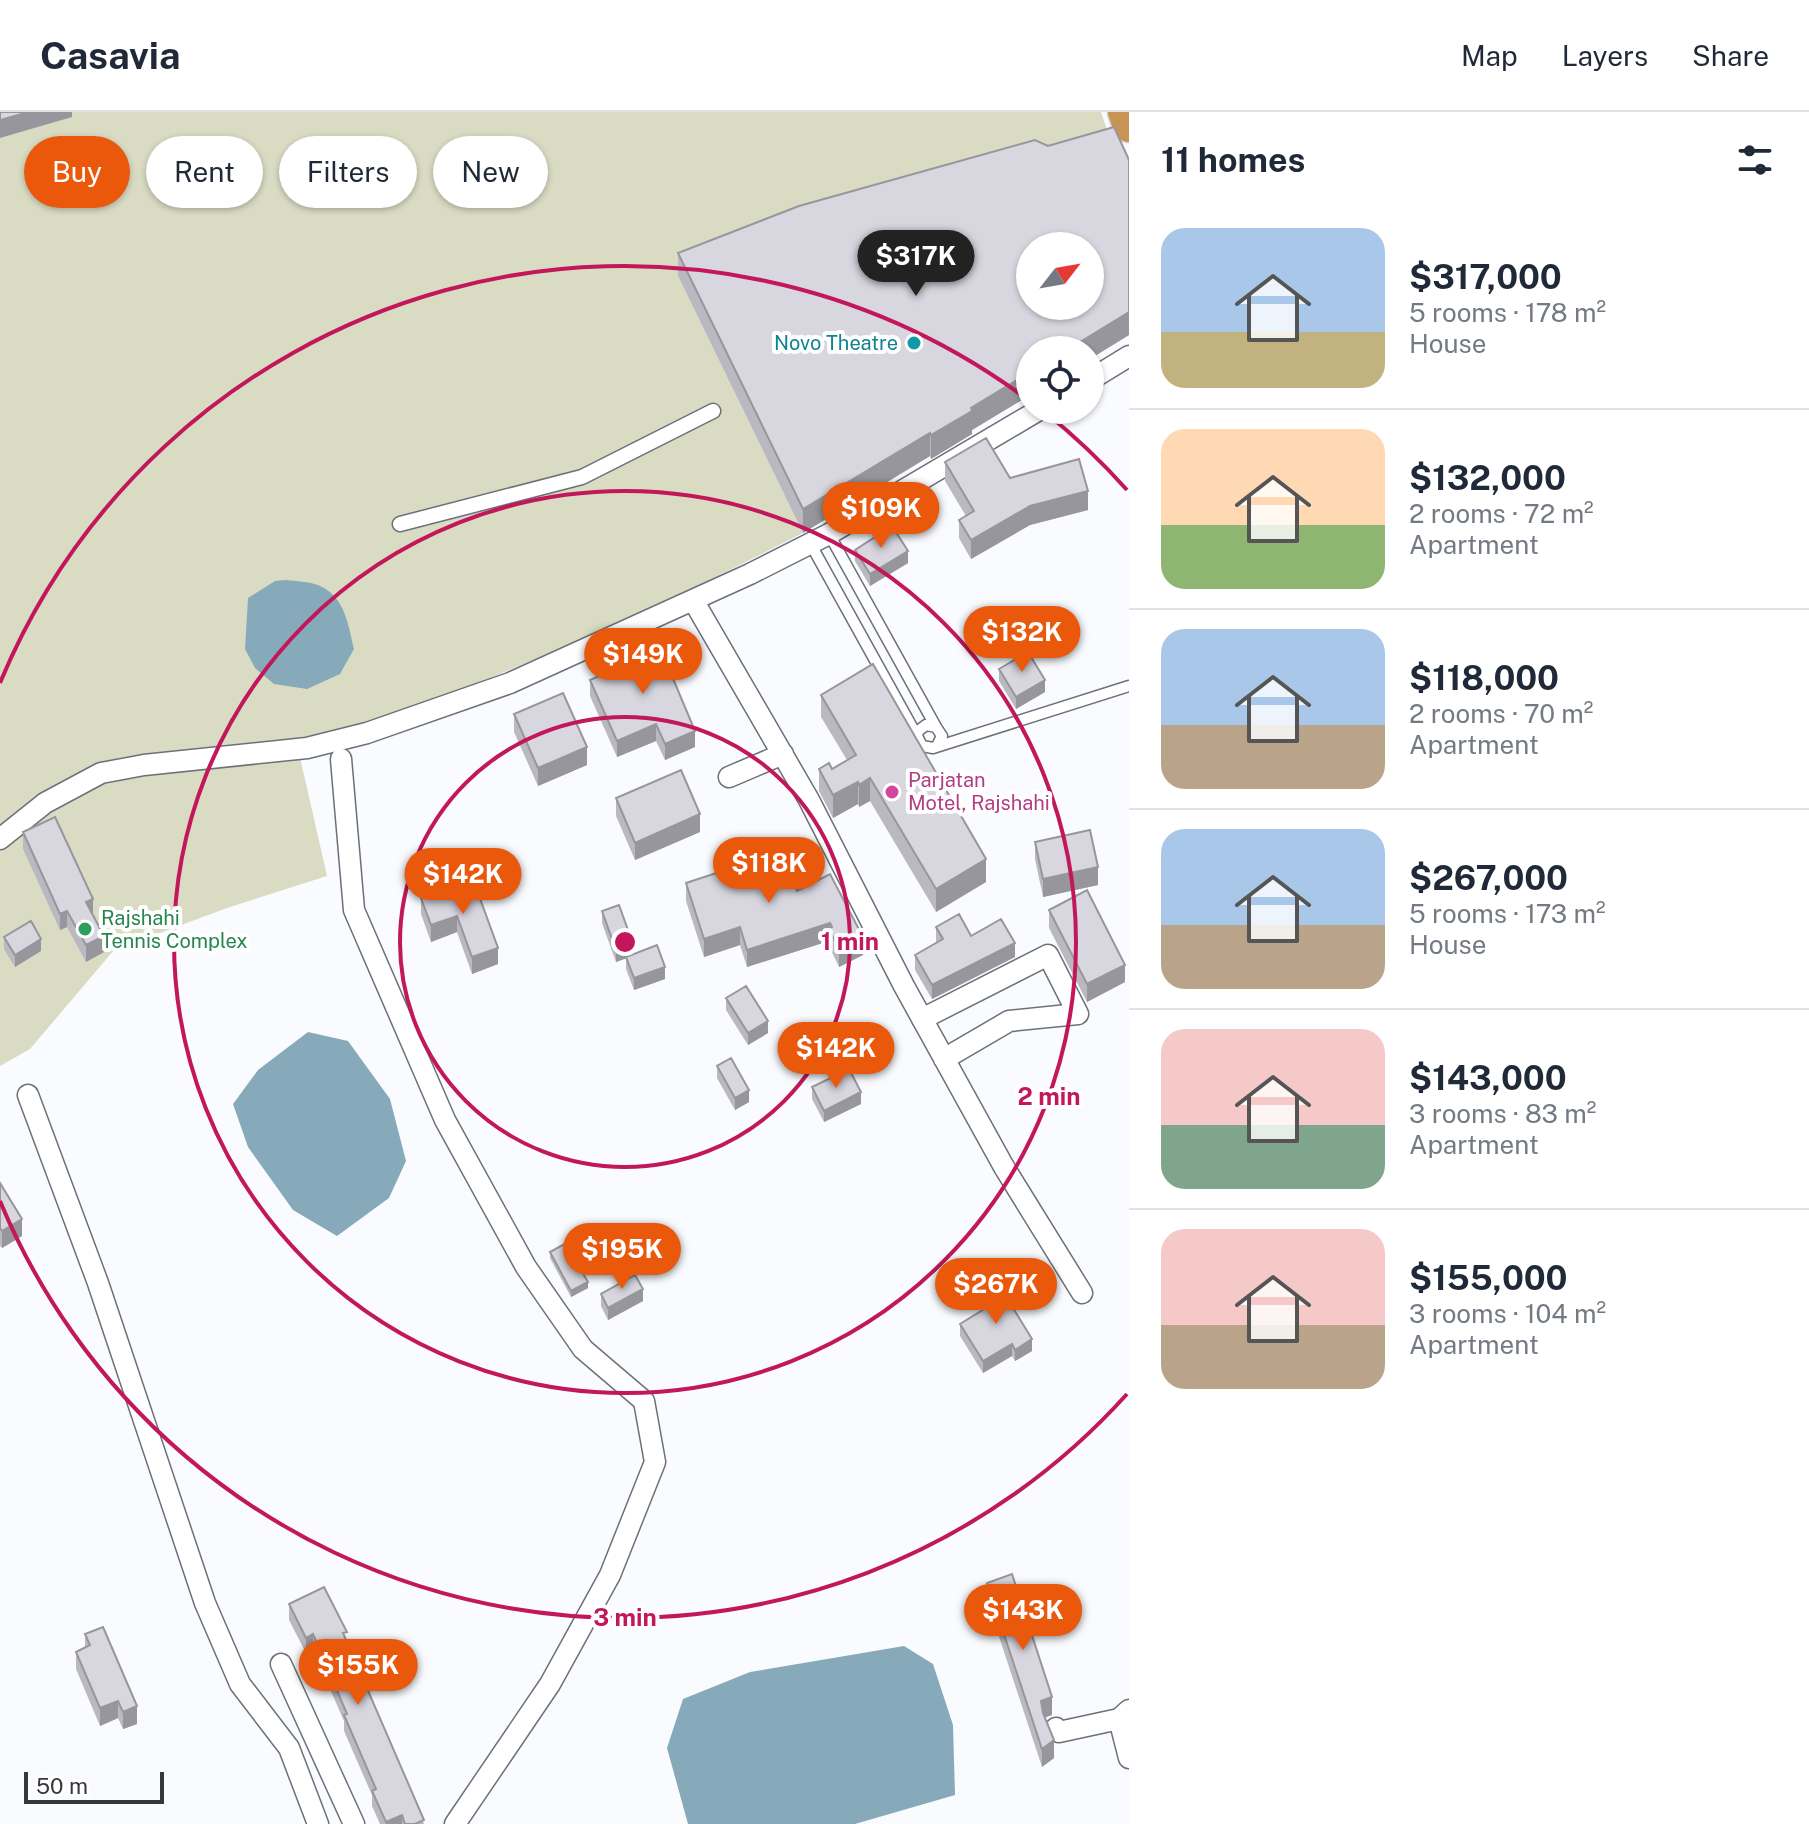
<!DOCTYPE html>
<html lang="en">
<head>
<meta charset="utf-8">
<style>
  body { margin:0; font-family:"Public Sans",sans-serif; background:#f6f6f7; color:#1f2937; height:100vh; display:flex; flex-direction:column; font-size:30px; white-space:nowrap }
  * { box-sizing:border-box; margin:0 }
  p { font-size:26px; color:#747a83 }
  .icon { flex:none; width:44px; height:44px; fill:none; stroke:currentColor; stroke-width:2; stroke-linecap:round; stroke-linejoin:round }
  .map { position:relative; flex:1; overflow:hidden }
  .details { display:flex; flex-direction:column; background:#fff; width:680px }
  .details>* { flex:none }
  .banner { position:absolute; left:24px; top:24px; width:760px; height:72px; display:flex; gap:16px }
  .needle { width:52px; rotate:59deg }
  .buttons { position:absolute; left:1016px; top:120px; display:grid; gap:16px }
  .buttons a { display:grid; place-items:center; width:88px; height:88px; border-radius:50%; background:#fff; box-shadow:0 2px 6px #0004; font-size:40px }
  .scale { position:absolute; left:24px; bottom:20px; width:140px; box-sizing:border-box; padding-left:8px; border:4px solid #36383b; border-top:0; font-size:22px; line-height:28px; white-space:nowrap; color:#36383b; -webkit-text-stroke:6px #fff; paint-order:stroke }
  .price { position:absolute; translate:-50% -68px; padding:0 18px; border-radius:28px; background:#ea580c; color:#fff; font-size:26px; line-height:52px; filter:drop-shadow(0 2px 4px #0008) }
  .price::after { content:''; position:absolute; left:50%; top:48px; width:24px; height:18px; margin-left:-12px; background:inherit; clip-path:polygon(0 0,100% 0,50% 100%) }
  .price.active { background:#222; color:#fff }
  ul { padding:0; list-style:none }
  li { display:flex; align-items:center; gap:24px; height:200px; padding:0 32px }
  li+li { border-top:2px solid #e0e1e3 }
  li span { display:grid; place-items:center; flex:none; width:224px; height:160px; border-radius:24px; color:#555 }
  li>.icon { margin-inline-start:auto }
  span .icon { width:96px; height:96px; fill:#fffc; stroke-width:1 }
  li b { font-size:34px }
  h2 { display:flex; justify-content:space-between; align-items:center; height:96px; padding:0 32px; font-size:34px }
  .pill { padding:0 28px; border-radius:36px; background:#fff; box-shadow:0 2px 6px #0004; font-size:28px; line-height:72px }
  .pill.active { background:#ea580c; color:#fff }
  header { display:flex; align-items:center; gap:48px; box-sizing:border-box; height:112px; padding:0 40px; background:#fff; border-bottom:2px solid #e0e1e3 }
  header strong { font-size:38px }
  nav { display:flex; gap:44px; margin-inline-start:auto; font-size:28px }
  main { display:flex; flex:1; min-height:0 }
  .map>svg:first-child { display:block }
  .green { fill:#d9dbc3 }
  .water { fill:#86aab9 }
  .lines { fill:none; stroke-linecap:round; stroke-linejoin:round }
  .service-casing { stroke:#6b7178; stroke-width:13 }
  .pedestrian-casing { stroke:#6b7178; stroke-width:17 }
  .minor-casing { stroke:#6b7178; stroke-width:23 }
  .trunk-casing { stroke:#d7d7d8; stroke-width:35 }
  .service { stroke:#fff; stroke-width:10 }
  .pedestrian { stroke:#fff; stroke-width:14 }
  .minor { stroke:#fff; stroke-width:20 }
  .trunk { stroke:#c89456; stroke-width:32 }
  .wall { fill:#bab8c0 }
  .shaded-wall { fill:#97969c }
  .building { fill:#d8d6df; stroke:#97969c; stroke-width:2; fill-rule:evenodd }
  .ring { fill:none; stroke:#c2185b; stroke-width:4 }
  .culture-dot { fill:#0f9aa8; stroke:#fff; stroke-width:3 }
  .hotel-dot { fill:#d1479c; stroke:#fff; stroke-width:3 }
  .leisure-dot { fill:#2e9e5b; stroke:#fff; stroke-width:3 }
  .labels { text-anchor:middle; stroke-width:8; stroke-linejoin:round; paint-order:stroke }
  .culture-label { font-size:20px; fill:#0d838f; stroke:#fff; text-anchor:end }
  .hotel-label { font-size:20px; fill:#b23c85; stroke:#fff; text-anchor:start }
  .leisure-label { font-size:20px; fill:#27864d; stroke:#fff; text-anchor:start }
  .centre { fill:#c2185b; stroke:#fff; stroke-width:4 }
  .ring-label { font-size:24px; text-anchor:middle; font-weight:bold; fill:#c2185b; stroke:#fff; stroke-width:8; stroke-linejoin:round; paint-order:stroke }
</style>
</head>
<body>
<header>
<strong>Casavia</strong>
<nav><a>Map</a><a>Layers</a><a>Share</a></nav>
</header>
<main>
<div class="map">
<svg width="1129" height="1712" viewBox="0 0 1129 1712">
  <rect width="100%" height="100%" fill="#f9fbff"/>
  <!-- green -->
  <path class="green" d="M0,0H1101L1114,38L678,164L803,421L651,498L426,593L345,622L154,645L0,720Z
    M299,641L327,764L227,796L114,838L30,937L0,954V732L101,665Z"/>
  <!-- water -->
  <path class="water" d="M286,468C296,469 309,470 318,473C345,484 348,512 354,537L340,562L307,577L274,572L255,556L245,537L248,486L275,469Z
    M308,920L348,929L390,987L406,1049L389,1086L337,1124L293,1098L248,1035L233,992L258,958Z
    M904,1534L933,1552L953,1613L955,1683L855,1712H688L667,1636L683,1587L750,1560Z"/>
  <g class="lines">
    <defs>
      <path id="service" d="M829,422L936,615
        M810,431L917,624
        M933,636L937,634L942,624L936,615L926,613L918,619L917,624L922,634L933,636L1129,574"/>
      <path id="pedestrian" d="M400,412L582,365L713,299"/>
      <path id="minor" d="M1090,268L1129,244
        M693,488L809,688L904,874L1004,1055L1082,1181
        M341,647L354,798L445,1008L526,1155L583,1237L644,1289L655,1350L610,1463L550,1572L455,1712
        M729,665L783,642
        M0,727L45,691L101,661L144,653L307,636L367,621L510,571L750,462L829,422L1039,298
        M922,907L1048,843L1078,902L1009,909L944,947
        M28,983L98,1171L205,1491L240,1572L289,1636L318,1712
        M281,1552L354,1712
        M1129,1598L1119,1607L1129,1646
        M1056,1616L1059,1620L1119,1607"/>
      <path id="trunk" d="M1124,0L1129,14"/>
    </defs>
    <!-- service casing -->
    <use href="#service" class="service-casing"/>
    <!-- pedestrian casing -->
    <use href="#pedestrian" class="pedestrian-casing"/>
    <!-- minor casing -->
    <use href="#minor" class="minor-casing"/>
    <!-- trunk casing -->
    <use href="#trunk" class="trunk-casing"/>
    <!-- service -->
    <use href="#service" class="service"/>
    <!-- pedestrian -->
    <use href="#pedestrian" class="pedestrian"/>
    <!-- minor -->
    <use href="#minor" class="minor"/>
    <!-- trunk -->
    <use href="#trunk" class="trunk"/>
  </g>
  <!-- wall -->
  <path class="wall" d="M1048,34L1129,48V223L1090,247V238H1030V283L972,318V322L931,347L930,344L803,421L678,164V141Z
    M945,350L1010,366L1088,398L1030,413L971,447L959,426V408L966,404L945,369Z
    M855,438L908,451L870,474L855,449Z
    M623,540L695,635L665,648L656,629L617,645L590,584V568L623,553Z
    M999,557L1045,580L1016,597L999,569Z
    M821,583L986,770L936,800L870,689L859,695L858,692L833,706L819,679V657H832L847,648L821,605Z
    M514,602L587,653L538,674L514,620Z
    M616,686L700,720L635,748L616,704Z
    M23,720L93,804L104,840L86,850L67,815L60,818L23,737Z
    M1035,730L1098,773L1043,785L1035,747Z
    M749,758L797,779L863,843L839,855L829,834V829L747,855L740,833L704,845L686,789V771Z
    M441,782L498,852L472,862L457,820L431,830L421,802V786Z
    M1049,798L1125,870L1087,890L1049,816Z
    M602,799L633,842L665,867L634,878L626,857V846L616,850L602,811Z
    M936,815L971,824L1015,845L932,887L915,858V843L936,831Z
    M4,825L41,839L15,855L4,837Z
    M726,886L768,921L748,933L726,898Z
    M717,954L749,990L735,998L717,966Z
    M812,975L861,992L824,1010L812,987Z
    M0,1071L22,1124L2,1136L0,1134Z
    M550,1140L577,1148L576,1149L588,1176L571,1185L550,1146Z
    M601,1182L643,1189L608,1208L601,1194Z
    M982,1183L1032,1239L1015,1249L1012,1244L983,1261L960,1224V1212L984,1198L982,1195Z
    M987,1471L1052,1603L1045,1605L1054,1646L1042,1655L987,1488Z
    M289,1492L347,1530L424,1712H380L372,1694V1683L344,1619V1609L313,1538L306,1541L289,1508Z
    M85,1522L137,1612L123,1617L118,1606L100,1614L76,1557V1540L85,1535Z"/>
  <!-- shaded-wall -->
  <path class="shaded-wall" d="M29,0H72V5L0,26V8Z
    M1129,200V223L1090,247V238H1067Z
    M1030,260V283L972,318V322L931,347V323L971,296Z
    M930,321V344L803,421V397Z
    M1088,379V398L1030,413L971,447V428L1030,394Z
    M908,439V451L870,474V462Z
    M1045,568V580L1016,597V585Z
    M656,612V629L617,645V629Z
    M695,619V635L665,648V632Z
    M587,635V653L538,674V656Z
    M870,666V689L859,695V673Z
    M858,670V692L833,706V683Z
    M700,702V720L635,748V731Z
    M986,747V770L936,800V777Z
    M1098,755V773L1043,785V767Z
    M93,787V803L86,790Z
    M67,799V815L60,818V802Z
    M457,804V820L431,830V813Z
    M830,811L829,829L747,855V838Z
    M740,815V833L704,845V827Z
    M104,824V840L86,850V833Z
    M863,825V843L839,855V837Z
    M41,827V839L15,855V843Z
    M1015,831V845L932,887V873Z
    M633,832V844L616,850V838Z
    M498,836V852L472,862V845Z
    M1125,853V870L1087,890V872Z
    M665,855V867L634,878V866Z
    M768,909V921L748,933V921Z
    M749,978V990L735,998V986Z
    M861,980V992L824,1010V999Z
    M22,1107V1124L2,1136V1119Z
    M588,1170V1176L571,1185V1179Z
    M643,1177V1189L608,1208V1196Z
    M1032,1227V1239L1015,1249V1238Z
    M1012,1232V1244L983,1261V1249Z
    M313,1522V1538L306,1541V1526Z
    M1052,1585V1603L1041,1607V1589Z
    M118,1589V1606L100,1614V1596Z
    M137,1594V1612L123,1617V1600Z
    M1054,1628V1646L1042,1655V1637Z
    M402,1703V1712H386V1710Z"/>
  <!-- building -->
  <path class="building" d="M0,0H29L0,8Z
    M1114,15L1129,48V200L1067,238H1030V260L971,296L972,299L931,323L930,321L803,397L678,141L799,94L1035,28L1048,34ZM1030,134H1090V194H1030Z
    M986,326L1010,366L1079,347L1088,379L1030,394L971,428L959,408L974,399L945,350Z
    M892,414L908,439L870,462L855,438Z
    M656,526L695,619L665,632L656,612L617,629L590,568L628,551L623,540Z
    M1028,540L1045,568L1016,585L999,557Z
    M873,552L986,747L936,777L870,666L859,673L858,670L833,683L819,657L829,651L832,657L856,643L821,583Z
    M563,581L587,635L538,656L514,602Z
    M681,658L700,702L635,731L616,686Z
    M55,705L93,787L86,790L104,824L86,833L67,799L60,802L23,720Z
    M1090,718L1098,755L1043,767L1035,730Z
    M784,745L797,779L830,762L863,825L839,837L829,817L832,815L830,811L747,838L740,815L704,827L686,771L747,751L749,758Z
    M474,770L498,836L472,845L457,804L431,813L421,786L440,779L441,782Z
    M1087,778L1125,853L1087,872L1049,798Z
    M619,793L633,832L616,838L602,799Z
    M959,802L971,824L1001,807L1015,831L932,873L915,843L943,827L936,815Z
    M31,809L41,827L15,843L4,825Z
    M657,833L665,855L634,866L626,845Z
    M746,874L768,909L748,921L726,886Z
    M731,946L749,978L735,986L717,954Z
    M849,957L861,980L824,999L812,975Z
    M0,1071L22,1107L2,1119L0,1116Z
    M570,1129L577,1142L573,1144L588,1170L571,1179L550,1140Z
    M635,1163L643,1177L608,1196L601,1182Z
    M999,1173L1032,1227L1015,1238L1012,1232L983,1249L960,1212L989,1194L982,1183Z
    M1012,1462L1052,1585L1041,1589L1043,1601L1054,1628L1042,1637L987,1471Z
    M324,1475L347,1520L343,1521L424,1708L415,1712H405L402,1703L386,1710L372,1679L376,1677L344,1603L347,1602L313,1522L306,1526L289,1492Z
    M103,1515L137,1594L123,1600L118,1589L100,1596L76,1540L90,1533L85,1522Z"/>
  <!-- distance rings -->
  <g class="ring">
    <circle cx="625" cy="830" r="225"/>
    <circle cx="625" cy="830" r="451"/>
    <path d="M1127 1282A676 676 0 0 1 0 1089M0 571A676 676 0 0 1 1027 287M1046 301A676 676 0 0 1 1127 378"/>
  </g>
  <!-- markers -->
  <circle class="culture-dot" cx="914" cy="231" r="8"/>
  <circle class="hotel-dot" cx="892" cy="680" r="8"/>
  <circle class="leisure-dot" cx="85" cy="817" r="8"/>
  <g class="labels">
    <!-- culture labels -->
    <g class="culture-label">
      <text x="898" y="238">Novo Theatre</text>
    </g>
    <!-- hotel labels -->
    <g class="hotel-label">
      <text x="908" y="675">Parjatan<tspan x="908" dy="23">Motel, Rajshahi</tspan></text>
    </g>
    <!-- leisure labels -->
    <g class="leisure-label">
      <text x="101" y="813">Rajshahi<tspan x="101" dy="23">Tennis Complex</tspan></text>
    </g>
  </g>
  <circle cx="625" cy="830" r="12" class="centre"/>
  <g class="ring-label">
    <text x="850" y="838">1 min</text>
    <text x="1049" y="993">2 min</text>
    <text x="625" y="1514">3 min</text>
  </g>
</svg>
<div class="buttons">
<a><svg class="needle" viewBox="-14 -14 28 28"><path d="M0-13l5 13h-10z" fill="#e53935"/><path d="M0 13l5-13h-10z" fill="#747a83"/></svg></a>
<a><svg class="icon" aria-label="locate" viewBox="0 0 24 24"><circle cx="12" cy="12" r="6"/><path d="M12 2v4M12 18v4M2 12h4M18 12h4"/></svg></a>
</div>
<div class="scale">50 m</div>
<b class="price active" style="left:916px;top:186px">$317K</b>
<b class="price" style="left:881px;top:438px">$109K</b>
<b class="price" style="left:1022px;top:562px">$132K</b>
<b class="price" style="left:643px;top:584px">$149K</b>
<b class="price" style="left:769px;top:793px">$118K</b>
<b class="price" style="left:463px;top:804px">$142K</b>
<b class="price" style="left:836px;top:978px">$142K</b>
<b class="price" style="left:622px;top:1179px">$195K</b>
<b class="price" style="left:996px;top:1214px">$267K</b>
<b class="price" style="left:1023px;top:1540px">$143K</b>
<b class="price" style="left:358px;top:1595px">$155K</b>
<div class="banner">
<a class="pill active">Buy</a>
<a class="pill">Rent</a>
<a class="pill">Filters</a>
<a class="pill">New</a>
</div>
</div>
<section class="details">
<h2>11 homes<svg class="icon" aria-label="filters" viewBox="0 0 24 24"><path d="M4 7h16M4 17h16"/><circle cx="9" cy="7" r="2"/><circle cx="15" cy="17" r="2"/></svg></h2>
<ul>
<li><span style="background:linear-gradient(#a9c7e8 65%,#c2b280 0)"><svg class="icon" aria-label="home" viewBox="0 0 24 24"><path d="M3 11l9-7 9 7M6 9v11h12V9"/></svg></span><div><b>$317,000</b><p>5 rooms · 178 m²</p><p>House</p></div></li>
<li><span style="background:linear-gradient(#ffd9b3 60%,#8fb573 0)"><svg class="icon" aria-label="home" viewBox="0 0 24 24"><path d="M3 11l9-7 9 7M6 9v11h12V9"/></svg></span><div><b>$132,000</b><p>2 rooms · 72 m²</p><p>Apartment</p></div></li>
<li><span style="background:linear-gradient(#a9c7e8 60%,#b9a48a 0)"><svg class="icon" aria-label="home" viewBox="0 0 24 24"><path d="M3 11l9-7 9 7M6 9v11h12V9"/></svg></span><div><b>$118,000</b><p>2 rooms · 70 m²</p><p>Apartment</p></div></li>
<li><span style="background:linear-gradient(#a9c7e8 60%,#b9a48a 0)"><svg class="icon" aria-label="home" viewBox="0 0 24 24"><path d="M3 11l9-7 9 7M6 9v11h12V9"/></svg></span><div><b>$267,000</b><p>5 rooms · 173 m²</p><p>House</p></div></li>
<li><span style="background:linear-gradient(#f6c9c9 60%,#7fa58c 0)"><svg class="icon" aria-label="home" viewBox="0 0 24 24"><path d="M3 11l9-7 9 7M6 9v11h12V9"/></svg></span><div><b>$143,000</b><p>3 rooms · 83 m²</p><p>Apartment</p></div></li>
<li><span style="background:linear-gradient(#f6c9c9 60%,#b9a48a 0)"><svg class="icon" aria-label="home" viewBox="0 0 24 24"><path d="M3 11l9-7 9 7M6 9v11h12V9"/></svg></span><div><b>$155,000</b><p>3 rooms · 104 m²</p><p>Apartment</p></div></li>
</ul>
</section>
</main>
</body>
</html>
